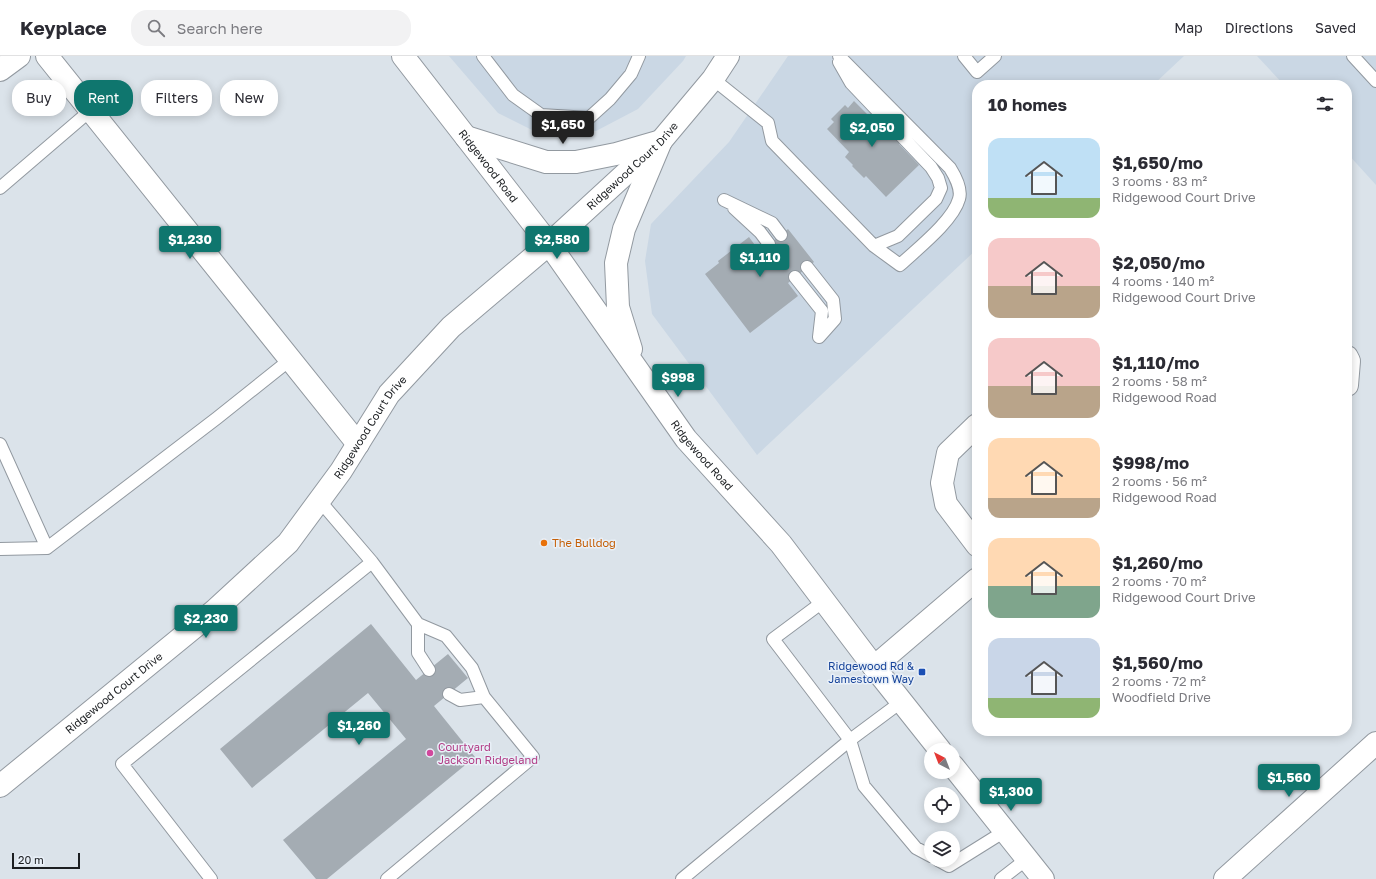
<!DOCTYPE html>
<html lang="en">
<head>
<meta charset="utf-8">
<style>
  body { margin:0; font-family:"Golos Text",sans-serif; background:#f2f2f3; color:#2b2b33; height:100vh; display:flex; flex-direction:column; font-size:15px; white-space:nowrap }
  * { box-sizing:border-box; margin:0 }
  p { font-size:13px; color:#7c7c81 }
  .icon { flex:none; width:22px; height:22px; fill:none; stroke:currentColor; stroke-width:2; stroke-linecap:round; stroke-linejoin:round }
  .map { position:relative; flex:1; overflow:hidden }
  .drawer { position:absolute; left:972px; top:24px; width:380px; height:656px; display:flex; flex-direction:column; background:#fff; border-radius:16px; box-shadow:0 2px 10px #0003 }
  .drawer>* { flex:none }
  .guide { position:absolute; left:12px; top:24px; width:380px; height:36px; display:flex; gap:8px }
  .needle { width:26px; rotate:318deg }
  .buttons { position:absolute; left:924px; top:687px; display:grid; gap:8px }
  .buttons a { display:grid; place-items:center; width:36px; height:36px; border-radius:50%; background:#fff; box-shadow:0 2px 10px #0003; font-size:20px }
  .scale { position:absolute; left:12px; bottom:10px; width:68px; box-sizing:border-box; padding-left:4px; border:2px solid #1b1e21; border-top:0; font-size:11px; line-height:14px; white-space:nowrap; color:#1b1e21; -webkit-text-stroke:3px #e9f0f8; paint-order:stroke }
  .price { position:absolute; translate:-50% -34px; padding:0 9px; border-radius:4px; background:#0f766e; color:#fff; font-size:13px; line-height:26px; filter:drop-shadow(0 1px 2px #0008) }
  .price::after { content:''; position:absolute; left:50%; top:24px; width:12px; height:9px; margin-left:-6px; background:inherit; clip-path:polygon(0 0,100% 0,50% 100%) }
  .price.on { background:#222; color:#fff }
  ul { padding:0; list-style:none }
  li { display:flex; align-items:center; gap:12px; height:100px; padding:0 16px }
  li span { display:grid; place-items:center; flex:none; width:112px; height:80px; border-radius:12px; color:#555 }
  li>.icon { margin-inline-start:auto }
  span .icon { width:48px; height:48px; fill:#fffc; stroke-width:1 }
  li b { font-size:17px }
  h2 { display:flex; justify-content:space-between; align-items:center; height:48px; padding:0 16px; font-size:17px }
  .tag { padding:0 14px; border-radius:16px; background:#fff; box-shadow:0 2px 10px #0003; font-size:14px; line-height:36px }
  .tag.on { background:#0f766e; color:#fff }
  header { display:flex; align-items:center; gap:24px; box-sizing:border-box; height:56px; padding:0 20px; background:#fff; border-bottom:1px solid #e1e1e2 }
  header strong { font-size:19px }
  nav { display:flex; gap:22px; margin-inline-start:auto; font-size:14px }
  .search { width:280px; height:36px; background:#f2f2f3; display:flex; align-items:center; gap:10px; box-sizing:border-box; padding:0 14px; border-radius:16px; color:#7c7c81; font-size:15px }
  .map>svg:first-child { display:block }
  .built { fill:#cad7e4 }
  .building { fill:#a4acb3 }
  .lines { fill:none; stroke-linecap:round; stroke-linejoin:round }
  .service-casing { stroke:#9299a0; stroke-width:14 }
  .minor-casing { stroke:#9299a0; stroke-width:24 }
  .tertiary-casing { stroke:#9299a0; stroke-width:24 }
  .service { stroke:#fff; stroke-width:12 }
  .minor { stroke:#fff; stroke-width:22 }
  .tertiary { stroke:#fff; stroke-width:22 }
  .food-dot { fill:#e8710a; stroke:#e9f0f8; stroke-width:1.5 }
  .transit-dot { fill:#1a4fb4; stroke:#e9f0f8; stroke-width:1.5 }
  .hotel-dot { fill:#d1479c; stroke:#e9f0f8; stroke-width:1.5 }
  .labels { text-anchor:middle; stroke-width:3; stroke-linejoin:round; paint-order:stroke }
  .street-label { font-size:11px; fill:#1b1e21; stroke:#e9f0f8 }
  .food-label { font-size:11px; fill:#c56008; stroke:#e9f0f8; text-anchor:start }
  .transit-label { font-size:11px; fill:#164399; stroke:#e9f0f8; text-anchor:end }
  .hotel-label { font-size:11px; fill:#b23c85; stroke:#e9f0f8; text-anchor:start }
</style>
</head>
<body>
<header>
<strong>Keyplace</strong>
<div class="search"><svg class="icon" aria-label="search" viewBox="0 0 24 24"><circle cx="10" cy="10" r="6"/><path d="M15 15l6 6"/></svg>Search here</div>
<nav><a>Map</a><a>Directions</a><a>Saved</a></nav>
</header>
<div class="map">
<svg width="1376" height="823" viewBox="0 0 1376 823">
  <rect width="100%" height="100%" fill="#dbe3ea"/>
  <!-- built -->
  <path class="built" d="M449,0H686L683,5L638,53L596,75L540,78L498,57Z
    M788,0H1184L1153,29H977V193L757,399L652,258L645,205L651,168L729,86Z
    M1257,0H1376V129L1347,97V29H1284Z"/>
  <!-- building -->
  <path class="building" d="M854,45L878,69L882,65L904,83L899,88L919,109L886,141L866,120L864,122L852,110L853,109L845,101L849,96L827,73L834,66L831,63L845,49L848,52Z
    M788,173L814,206L788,227L798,240L750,277L705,218L719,207L718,205L749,181L760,196Z
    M371,568L416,624L448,598L468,622L434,650L475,701L327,823H316L283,784L406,683L368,637L252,732L220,693Z"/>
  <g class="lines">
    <defs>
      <path id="service" d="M483,0L513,39L541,59L589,62L610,43L631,18L639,0
        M964,0L977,16L995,0
        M1353,0L1376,25
        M839,6L851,27L931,111L938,122L941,132L936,143L898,180L874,190
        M713,23L768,67L772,85L874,190L900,209C917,193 953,165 959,143C962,134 955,120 950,112L839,0
        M0,132L91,54
        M724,144L772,167L781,179
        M734,152L760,176L769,188
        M807,211L833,244L835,263L819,281
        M795,221L822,255L819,281
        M0,388L47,492
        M319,444L372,506L418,568L446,580L472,612L484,641L533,701L387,823
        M0,493L47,492L217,362L291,303
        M824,545L773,583L850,684L901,646
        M418,568V597L429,614
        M449,638L460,644L484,641
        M938,804L949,810L1005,775
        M211,823L122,708L372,506
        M682,823L850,684L864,730L916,792L931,800
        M1001,823L1027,803"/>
      <g id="minor">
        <path d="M47,0L358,388"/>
        <path d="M0,14L19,0"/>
        <path d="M1347,301L1349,305L1347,329"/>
        <path d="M977,369L948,397L942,427L946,448L977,489"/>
        <path d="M874,611L977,523"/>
        <path id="s1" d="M0,730L214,555L288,487L341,415L389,338L451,271L549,188L661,85L713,23L728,0"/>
        <path d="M1225,823L1376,687"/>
      </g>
      <g id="tertiary">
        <path id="s2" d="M403,0L549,188L686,383L781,488L874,611L940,694"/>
        <path d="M466,81L546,106H576L616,98L661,85"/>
        <path d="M631,293L618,251L616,207L624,173L661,85"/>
        <path d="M953,710L1043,823"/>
      </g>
    </defs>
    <!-- service casing -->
    <use href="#service" class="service-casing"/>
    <!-- minor casing -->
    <use href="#minor" class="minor-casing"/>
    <!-- tertiary casing -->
    <use href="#tertiary" class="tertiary-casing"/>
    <!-- service -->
    <use href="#service" class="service"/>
    <!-- minor -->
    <use href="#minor" class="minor"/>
    <!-- tertiary -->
    <use href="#tertiary" class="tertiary"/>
  </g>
  <!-- markers -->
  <circle class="food-dot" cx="544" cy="487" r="4"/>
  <rect class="transit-dot" x="918" y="612" width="8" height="8" rx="2"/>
  <circle class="hotel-dot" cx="430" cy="697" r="4"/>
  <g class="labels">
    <!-- street labels -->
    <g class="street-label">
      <text dy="4" stroke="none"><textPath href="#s2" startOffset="139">Ridgewood Road</textPath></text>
      <text dy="4" stroke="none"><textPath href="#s1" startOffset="891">Ridgewood Court Drive</textPath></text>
      <text dy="4" stroke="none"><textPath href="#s1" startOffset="519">Ridgewood Court Drive</textPath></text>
      <text dy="4" stroke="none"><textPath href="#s2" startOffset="499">Ridgewood Road</textPath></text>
      <text dy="4" stroke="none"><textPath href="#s1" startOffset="147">Ridgewood Court Drive</textPath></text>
    </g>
    <!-- food labels -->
    <g class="food-label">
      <text x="552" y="491">The Bulldog</text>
    </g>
    <!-- transit labels -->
    <g class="transit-label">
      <text x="914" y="614">Ridgewood Rd &amp;<tspan x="914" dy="13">Jamestown Way</tspan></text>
    </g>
    <!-- hotel labels -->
    <g class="hotel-label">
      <text x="438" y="695">Courtyard<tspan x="438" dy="13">Jackson Ridgeland</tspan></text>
    </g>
  </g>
</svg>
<div class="buttons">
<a><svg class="needle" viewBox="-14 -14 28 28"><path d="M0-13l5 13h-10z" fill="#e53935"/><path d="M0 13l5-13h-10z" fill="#7c7c81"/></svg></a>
<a><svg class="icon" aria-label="locate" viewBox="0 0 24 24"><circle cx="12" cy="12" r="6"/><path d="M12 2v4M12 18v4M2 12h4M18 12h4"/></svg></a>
<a><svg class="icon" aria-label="layers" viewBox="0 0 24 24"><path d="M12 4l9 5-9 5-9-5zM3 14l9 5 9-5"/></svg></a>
</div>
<div class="scale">20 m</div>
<b class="price on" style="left:563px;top:89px">$1,650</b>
<b class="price" style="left:872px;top:92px">$2,050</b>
<b class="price" style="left:190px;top:204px">$1,230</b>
<b class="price" style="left:557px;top:204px">$2,580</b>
<b class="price" style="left:760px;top:222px">$1,110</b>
<b class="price" style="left:678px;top:342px">$998</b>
<b class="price" style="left:206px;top:583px">$2,230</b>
<b class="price" style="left:359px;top:690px">$1,260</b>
<b class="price" style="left:1289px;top:742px">$1,560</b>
<b class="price" style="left:1011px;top:756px">$1,300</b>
<div class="guide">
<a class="tag">Buy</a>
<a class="tag on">Rent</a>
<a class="tag">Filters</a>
<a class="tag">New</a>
</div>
<section class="drawer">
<h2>10 homes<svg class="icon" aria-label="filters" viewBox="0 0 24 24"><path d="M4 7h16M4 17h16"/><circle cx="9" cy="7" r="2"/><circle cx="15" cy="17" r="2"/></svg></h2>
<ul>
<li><span style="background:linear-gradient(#bfe0f5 75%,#8fb573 0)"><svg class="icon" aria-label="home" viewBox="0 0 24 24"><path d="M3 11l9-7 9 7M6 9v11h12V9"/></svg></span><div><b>$1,650/mo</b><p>3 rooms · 83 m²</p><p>Ridgewood Court Drive</p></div></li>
<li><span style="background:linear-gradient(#f6c9c9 60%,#b9a48a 0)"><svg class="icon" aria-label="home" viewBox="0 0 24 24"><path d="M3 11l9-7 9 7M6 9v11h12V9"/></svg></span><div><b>$2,050/mo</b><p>4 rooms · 140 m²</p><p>Ridgewood Court Drive</p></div></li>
<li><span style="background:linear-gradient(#f6c9c9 60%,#b9a48a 0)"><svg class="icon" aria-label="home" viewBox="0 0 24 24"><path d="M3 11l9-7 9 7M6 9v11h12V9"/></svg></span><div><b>$1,110/mo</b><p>2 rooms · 58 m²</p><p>Ridgewood Road</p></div></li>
<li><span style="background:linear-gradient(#ffd9b3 75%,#b9a48a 0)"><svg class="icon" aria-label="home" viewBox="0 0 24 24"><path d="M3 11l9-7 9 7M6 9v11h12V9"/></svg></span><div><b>$998/mo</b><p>2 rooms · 56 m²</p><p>Ridgewood Road</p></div></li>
<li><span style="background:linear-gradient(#ffd9b3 60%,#7fa58c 0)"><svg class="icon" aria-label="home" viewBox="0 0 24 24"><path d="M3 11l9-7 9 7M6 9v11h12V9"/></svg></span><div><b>$1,260/mo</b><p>2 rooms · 70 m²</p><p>Ridgewood Court Drive</p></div></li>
<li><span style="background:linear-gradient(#c9d6e8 75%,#8fb573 0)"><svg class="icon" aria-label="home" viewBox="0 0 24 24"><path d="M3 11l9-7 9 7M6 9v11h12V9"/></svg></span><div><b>$1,560/mo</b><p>2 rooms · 72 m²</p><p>Woodfield Drive</p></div></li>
</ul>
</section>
</div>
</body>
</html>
